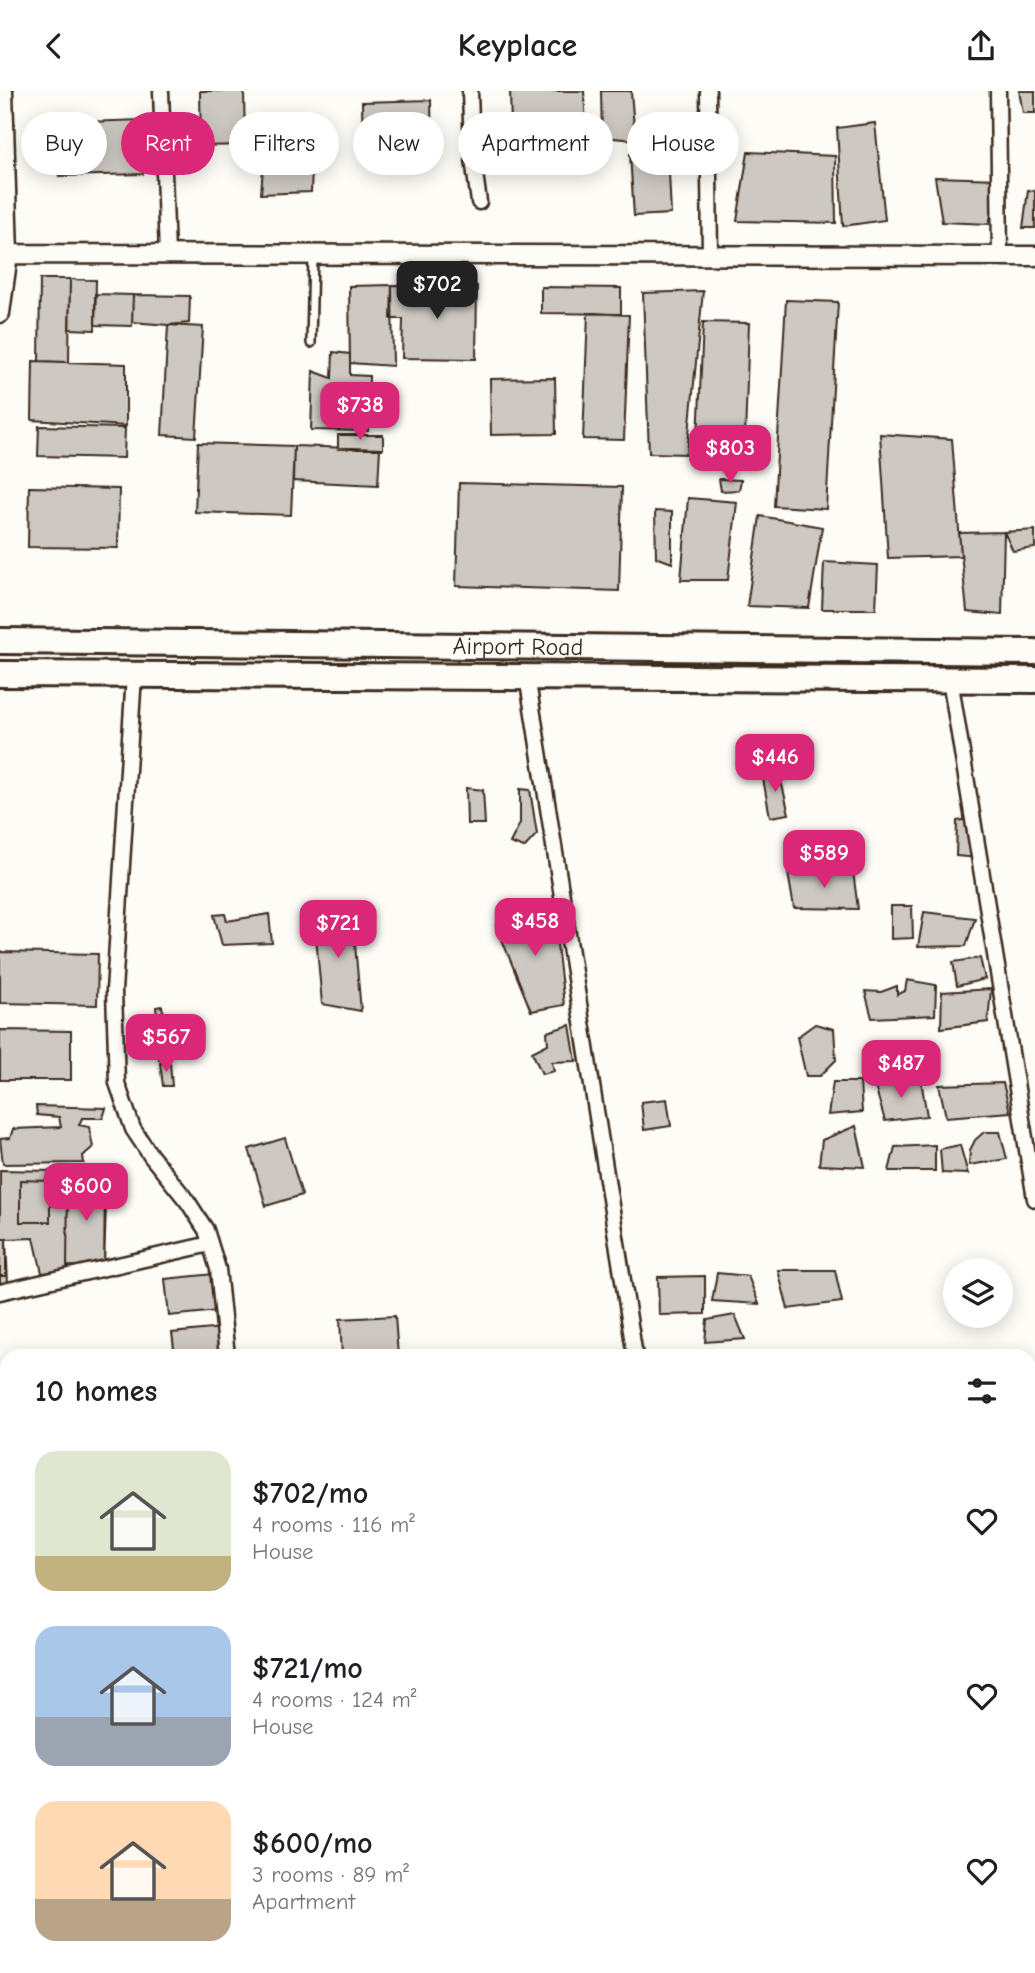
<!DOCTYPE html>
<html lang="en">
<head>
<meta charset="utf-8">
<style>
  body { margin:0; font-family:"Comic Neue",sans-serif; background:#f2f2f2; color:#202124; height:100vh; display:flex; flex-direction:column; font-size:26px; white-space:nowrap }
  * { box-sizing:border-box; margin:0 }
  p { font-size:23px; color:#757577 }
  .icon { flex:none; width:38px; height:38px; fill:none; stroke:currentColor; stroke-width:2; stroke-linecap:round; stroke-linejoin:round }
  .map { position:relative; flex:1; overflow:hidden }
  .side { position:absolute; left:0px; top:1258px; width:1036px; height:625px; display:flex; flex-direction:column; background:#fff; border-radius:21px 21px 0 0; box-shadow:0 4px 18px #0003 }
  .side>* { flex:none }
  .hud { position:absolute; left:21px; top:21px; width:994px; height:63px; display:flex; gap:14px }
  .controls { position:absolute; left:943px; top:1167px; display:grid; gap:14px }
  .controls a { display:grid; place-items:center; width:70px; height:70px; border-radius:50%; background:#fff; box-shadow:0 4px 18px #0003; font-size:35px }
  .price { position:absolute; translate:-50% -60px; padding:0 16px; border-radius:14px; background:#db2777; color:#fff; font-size:23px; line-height:46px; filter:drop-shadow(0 2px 4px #0008) }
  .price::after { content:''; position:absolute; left:50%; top:42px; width:21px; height:16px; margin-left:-10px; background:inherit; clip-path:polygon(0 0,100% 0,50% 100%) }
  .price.on { background:#222; color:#fff }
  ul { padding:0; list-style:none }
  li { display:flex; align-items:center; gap:21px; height:175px; padding:0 35px }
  li span { display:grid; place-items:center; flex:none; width:196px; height:140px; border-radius:21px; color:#555 }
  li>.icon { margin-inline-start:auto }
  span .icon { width:84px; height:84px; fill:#fffc; stroke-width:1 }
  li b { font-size:30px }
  h2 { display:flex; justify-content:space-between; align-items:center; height:84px; padding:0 35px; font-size:30px }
  .chip { padding:0 24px; border-radius:32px; background:#fff; box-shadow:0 4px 18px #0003; font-size:24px; line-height:63px }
  .chip.on { background:#db2777; color:#fff }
  header { display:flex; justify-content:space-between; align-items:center; height:91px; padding:0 35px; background:#fff; font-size:32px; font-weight:600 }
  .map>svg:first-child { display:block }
  .building { fill:#cdc8c2; stroke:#3b2a1e; stroke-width:2 }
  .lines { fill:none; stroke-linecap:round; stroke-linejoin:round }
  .service-casing { stroke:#3b2a1e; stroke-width:12 }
  .minor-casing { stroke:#3b2a1e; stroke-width:19 }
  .tertiary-casing { stroke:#3b2a1e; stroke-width:23 }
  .trunk-casing { stroke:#3b2a1e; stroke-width:30 }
  .service { stroke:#fdfcf7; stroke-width:7 }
  .minor { stroke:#fdfcf7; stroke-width:14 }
  .tertiary { stroke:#fdfcf7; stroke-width:18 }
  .trunk { stroke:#fdfcf7; stroke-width:24 }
  .labels { text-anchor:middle; stroke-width:5; stroke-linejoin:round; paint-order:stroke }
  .street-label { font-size:24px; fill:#3b2a1e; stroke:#fdfcf7 }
</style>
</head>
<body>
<header><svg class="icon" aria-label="back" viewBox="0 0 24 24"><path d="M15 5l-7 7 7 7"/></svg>Keyplace<svg class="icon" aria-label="share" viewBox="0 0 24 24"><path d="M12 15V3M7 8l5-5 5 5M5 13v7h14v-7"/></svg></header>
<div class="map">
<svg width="1035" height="1882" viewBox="0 0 1035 1882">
  <rect width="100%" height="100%" fill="#fdfcf7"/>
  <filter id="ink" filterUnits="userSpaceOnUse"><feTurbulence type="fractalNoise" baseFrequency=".0143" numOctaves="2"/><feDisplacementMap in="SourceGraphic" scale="14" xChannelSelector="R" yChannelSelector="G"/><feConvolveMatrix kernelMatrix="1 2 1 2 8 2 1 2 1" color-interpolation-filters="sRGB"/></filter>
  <g filter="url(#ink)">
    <!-- building -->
    <path class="building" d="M200,0H244L245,54L201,55Z
      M510,0H584L586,36L511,34Z
      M601,0H631L635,49L602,46Z
      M1019,0H1035V22H1023Z
      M431,9L432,66L363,64L362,11Z
      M142,29L143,83L59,85L57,32Z
      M875,32L885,129L843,135L837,37Z
      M668,61L671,123L634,125L630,63Z
      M748,61L835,65L836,132L737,130Z
      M263,76L312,77L311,101L261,103Z
      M935,86L999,88L989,133L942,131Z
      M1028,99L1035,100V137H1023Z
      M40,188H70L69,271L39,270Z
      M70,188L96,189L95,239L69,238Z
      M392,194L393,275L350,272L349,195Z
      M392,194L477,195L476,268L402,267L403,228H391Z
      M541,196L621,197V223L541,222Z
      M703,200L687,363L649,362L643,202Z
      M95,203L133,204L132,235L95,234Z
      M133,204L190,205L189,232L168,234L132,231Z
      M786,209L838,211L826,418L774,415Z
      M588,222L629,224L624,349L583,348Z
      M703,231L749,232L744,375L697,373Z
      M168,234L203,236L196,346L162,344Z
      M333,261L350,263V284L369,285L368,340L311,339L313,280L332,287Z
      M33,270L126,273V335L32,329Z
      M555,287L556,343L491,344L490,288Z
      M39,335L125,337L124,367L38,365Z
      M880,343L952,348L961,465L888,467Z
      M338,344H383V358H338Z
      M198,352L294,355L291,424L195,421Z
      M294,355L380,358L378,394L293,390Z
      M719,388L741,389L739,399L721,400Z
      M459,392L622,396L619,500L456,495Z
      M29,396L119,398L118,457L28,456Z
      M688,407L737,411L728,489H681Z
      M655,420L672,421V472L656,466Z
      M760,425L822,436L809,517L747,515Z
      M1035,439V457L1013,460L1004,441Z
      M1004,441L1002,524L967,521L959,442Z
      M824,471L878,474L876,518H822Z
      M779,681L789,723L770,726L762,682Z
      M466,697L483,699L485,733H467Z
      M520,698L530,699L537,743L524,757L510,752L520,732Z
      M968,728L979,767L956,765L957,730Z
      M853,780L858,818L794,817L788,782Z
      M891,815H912L913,847L891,848Z
      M553,818L564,914L531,920L496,834Z
      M352,820L361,920L322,913L314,823Z
      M924,821L975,827L966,855L918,856Z
      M225,823L227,830L269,823L272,852L222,854L214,824Z
      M0,861L98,863L97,914L0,912Z
      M980,867L985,888L957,895L953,871Z
      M907,889L936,894L935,924L872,927L865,900L881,901L897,895V904L905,900Z
      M991,898L988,931L941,937L942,901Z
      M162,915L163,920L167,923L169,940L159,942L156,916Z
      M815,933L834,938L836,969L820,985H806L797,946Z
      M570,934L576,970L552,971L554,980L542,983L532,961L548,953L547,941Z
      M0,939L71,940V989H0Z
      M168,944L171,966L159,968L157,945Z
      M160,972H170L172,995H163Z
      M921,989L927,1025L885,1030L874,992Z
      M833,991H860L862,1021L828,1024Z
      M1003,992L1010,1021L946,1026L939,994Z
      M667,1008L671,1035L644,1039L641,1011Z
      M36,1015L106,1017L103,1027H82L79,1034L89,1036L93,1056L83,1065L84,1072L3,1073L0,1048L10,1047L13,1038L61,1036L59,1026L37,1024Z
      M856,1035L865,1076L819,1074L822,1049Z
      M984,1041H1000L1007,1068L969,1074L970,1059L975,1049Z
      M285,1047L302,1104L266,1115L249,1058Z
      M935,1054V1080H889L895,1056Z
      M960,1054L968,1083L942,1082L940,1058Z
      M0,1079L107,1081L104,1176L42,1182L34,1147L6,1148L8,1193L0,1194Z
      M68,1088L105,1089L104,1176L67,1175Z
      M20,1089L50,1090V1131H20Z
      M0,1148H6V1185H0Z
      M778,1179H835L842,1211L788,1218Z
      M717,1182L748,1185L759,1213L712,1210Z
      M214,1183L218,1220L169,1225L165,1188Z
      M705,1185V1223L659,1224L658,1186Z
      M735,1224L745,1248L705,1251L707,1229Z
      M395,1225L398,1265H342L340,1228Z
      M222,1237L225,1265H175L172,1242Z
      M1035,1297V1374L1029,1375V1298Z
      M1029,1482H1035V1536H1029Z
      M0,1538H7V1609L3,1610L0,1603Z
      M1034,1623L1035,1650L1029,1651V1624Z"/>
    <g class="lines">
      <defs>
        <path id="service" d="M311,252L313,165"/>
        <path id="minor" d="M161,0L167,163
          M470,0L472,61L479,111
          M708,0L710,164
          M998,0L1000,165
          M134,584L114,900L117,992L133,1038L151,1065L188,1111L206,1139L218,1178L227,1265
          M527,585L635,1265
          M950,588L1035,1108
          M0,1201L210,1153
          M0,1420L7,1419
          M0,1625H7
          M1029,1747H1035
          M0,1820H7
          M271,1882V1876
          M788,1882V1876"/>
        <path id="tertiary" d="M8,163L1035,165
          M0,222L8,163L3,0"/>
        <g id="trunk">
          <path id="s1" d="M0,550L1035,561"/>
          <path d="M0,583L1035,589"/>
        </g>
      </defs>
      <!-- service casing -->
      <use href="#service" class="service-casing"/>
      <!-- minor casing -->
      <use href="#minor" class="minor-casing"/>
      <!-- tertiary casing -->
      <use href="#tertiary" class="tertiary-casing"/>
      <!-- trunk casing -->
      <use href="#trunk" class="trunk-casing"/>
      <!-- service -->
      <use href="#service" class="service"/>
      <!-- minor -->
      <use href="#minor" class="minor"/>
      <!-- tertiary -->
      <use href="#tertiary" class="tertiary"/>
      <!-- trunk -->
      <use href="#trunk" class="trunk"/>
    </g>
  </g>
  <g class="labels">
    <!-- street labels -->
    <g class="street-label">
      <text dy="8" stroke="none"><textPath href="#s1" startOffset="518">Airport Road</textPath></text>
    </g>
  </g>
</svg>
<div class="controls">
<a><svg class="icon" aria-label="layers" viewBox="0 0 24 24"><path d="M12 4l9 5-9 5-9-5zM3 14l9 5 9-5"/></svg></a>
</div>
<b class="price on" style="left:437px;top:230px">$702</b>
<b class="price" style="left:360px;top:351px">$738</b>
<b class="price" style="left:730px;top:394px">$803</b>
<b class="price" style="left:775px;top:703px">$446</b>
<b class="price" style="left:824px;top:799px">$589</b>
<b class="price" style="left:535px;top:867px">$458</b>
<b class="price" style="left:338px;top:869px">$721</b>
<b class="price" style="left:166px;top:983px">$567</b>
<b class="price" style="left:901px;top:1009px">$487</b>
<b class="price" style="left:86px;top:1132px">$600</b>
<div class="hud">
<a class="chip">Buy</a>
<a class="chip on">Rent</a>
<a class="chip">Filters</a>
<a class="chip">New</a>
<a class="chip">Apartment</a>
<a class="chip">House</a>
</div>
<section class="side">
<h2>10 homes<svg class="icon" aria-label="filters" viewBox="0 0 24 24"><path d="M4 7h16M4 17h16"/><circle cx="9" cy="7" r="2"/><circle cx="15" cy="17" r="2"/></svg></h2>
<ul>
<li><span style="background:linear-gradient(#dfe7d0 75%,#c2b280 0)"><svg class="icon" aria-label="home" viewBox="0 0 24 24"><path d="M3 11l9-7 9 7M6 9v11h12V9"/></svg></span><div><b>$702/mo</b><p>4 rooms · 116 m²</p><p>House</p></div><svg class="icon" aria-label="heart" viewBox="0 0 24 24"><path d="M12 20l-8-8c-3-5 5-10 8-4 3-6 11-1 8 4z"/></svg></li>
<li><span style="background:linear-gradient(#a9c7e8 65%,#9aa5b1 0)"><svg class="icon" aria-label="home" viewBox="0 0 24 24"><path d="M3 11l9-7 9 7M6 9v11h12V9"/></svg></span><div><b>$721/mo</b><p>4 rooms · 124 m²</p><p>House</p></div><svg class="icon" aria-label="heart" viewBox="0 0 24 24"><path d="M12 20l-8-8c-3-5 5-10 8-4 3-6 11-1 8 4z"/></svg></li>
<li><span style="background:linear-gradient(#ffd9b3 70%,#b9a48a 0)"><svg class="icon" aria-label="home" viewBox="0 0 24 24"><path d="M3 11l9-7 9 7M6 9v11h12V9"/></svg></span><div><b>$600/mo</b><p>3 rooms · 89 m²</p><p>Apartment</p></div><svg class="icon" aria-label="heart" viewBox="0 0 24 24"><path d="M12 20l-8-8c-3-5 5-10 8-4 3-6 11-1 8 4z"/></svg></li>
</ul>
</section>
</div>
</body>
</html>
